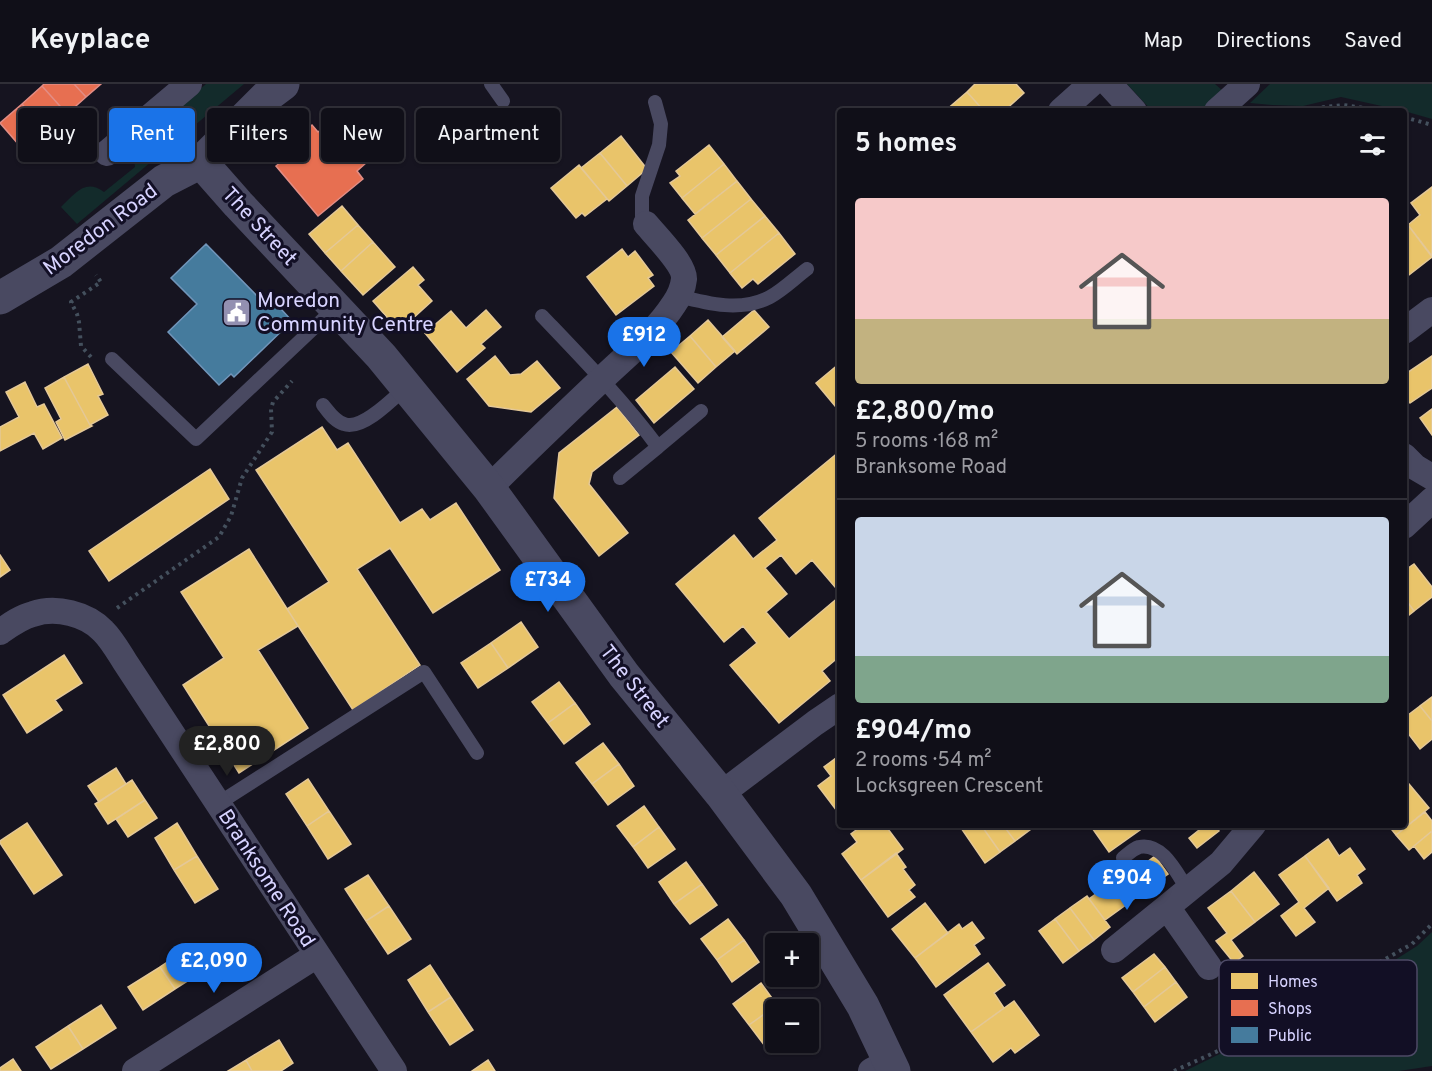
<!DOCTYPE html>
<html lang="en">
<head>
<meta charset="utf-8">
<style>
  body { margin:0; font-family:Overpass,sans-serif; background:#1e1d25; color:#f1f3f6; height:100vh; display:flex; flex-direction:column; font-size:22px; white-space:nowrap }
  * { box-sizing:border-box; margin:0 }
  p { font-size:20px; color:#9c9ca2 }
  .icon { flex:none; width:33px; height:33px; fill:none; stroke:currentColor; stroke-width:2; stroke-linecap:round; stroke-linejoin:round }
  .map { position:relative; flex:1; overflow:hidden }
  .drawer { position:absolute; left:837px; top:24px; width:570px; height:720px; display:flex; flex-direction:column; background:#100f18; border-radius:6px; box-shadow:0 2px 4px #0004,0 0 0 2px #302f37 }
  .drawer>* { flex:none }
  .top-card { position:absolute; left:18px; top:24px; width:570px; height:54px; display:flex; gap:12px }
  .controls { position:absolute; left:765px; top:849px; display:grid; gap:12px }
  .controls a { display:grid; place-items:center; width:54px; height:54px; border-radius:6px; background:#100f18; box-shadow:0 2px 4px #0004,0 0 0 2px #302f37; font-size:30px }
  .price { position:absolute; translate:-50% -51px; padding:0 14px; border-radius:21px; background:#1a73e8; color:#fff; font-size:20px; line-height:39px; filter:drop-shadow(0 2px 3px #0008) }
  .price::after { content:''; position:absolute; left:50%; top:36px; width:18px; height:14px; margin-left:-9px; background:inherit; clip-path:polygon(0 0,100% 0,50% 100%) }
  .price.active { background:#222; color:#fff }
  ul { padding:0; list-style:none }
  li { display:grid; align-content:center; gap:12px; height:318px; padding:0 18px }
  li+li { border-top:2px solid #302f37 }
  li span { display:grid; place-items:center; height:186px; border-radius:6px; color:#555 }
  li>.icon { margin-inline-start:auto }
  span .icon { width:108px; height:108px; fill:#fffc; stroke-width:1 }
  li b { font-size:26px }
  h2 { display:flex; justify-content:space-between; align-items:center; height:72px; padding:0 18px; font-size:26px }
  .chip { padding:0 21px; border-radius:6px; background:#100f18; box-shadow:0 2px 4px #0004,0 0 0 2px #302f37; font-size:21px; line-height:54px }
  .chip.active { background:#1a73e8; color:#fff }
  header { display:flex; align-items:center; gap:36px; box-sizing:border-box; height:84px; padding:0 30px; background:#100f18; border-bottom:2px solid #302f37 }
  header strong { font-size:28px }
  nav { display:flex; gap:33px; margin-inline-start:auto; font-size:21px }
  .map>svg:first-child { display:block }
  .green { fill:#132b2b }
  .homes { fill:#e9c46a; stroke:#e4c897; stroke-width:1.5 }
  .shops { fill:#e76f51; stroke:#e28d85; stroke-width:1.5 }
  .public { fill:#457b9d; stroke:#7195ba; stroke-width:1.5 }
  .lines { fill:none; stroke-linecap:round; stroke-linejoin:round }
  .path { stroke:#44505d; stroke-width:4; stroke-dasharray:3 4.5; stroke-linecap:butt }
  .service { stroke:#494961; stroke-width:14 }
  .minor { stroke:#494961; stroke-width:26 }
  .tertiary { stroke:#494961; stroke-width:33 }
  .labels { text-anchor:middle; stroke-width:6; stroke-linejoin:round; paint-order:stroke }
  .street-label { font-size:21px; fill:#d7d3ff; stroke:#120f25 }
  .poi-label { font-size:21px; fill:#d7d3ff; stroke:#120f25; text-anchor:start }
  .key { fill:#120f25; stroke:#4d4a66; stroke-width:1.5 }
  .key-label { font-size:16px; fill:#d7d3ff }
</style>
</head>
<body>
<header>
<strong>Keyplace</strong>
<nav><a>Map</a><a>Directions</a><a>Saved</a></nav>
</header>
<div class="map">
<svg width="1432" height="987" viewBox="0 0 1432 987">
  <rect width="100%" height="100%" fill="#161420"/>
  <!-- green -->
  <path class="green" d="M206,0H244L77,140L61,123C75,110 85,94 104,108L135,83L134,74L142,56Z
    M1127,0H1215L1223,7L1202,27H1152Z
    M1270,0H1432V35L1404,27L1341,13L1303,22L1272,21L1250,19Z
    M1432,848V982L1399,987H1185L1338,912L1417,862Z"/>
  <!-- homes -->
  <path class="homes" d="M975,0H1016L1024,9L1004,27H984L967,8Z
    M967,8L984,27H945Z
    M621,52L647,85L627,102L600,69Z
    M709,61L724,80L682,114L670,99L680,92L676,87Z
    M600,69L627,102L609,117L581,84Z
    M724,80L737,97L695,130L682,114Z
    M579,81L607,115L585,132L582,129L576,134L551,104Z
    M737,97L751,115L702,154L688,136Z
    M1432,103V172L1408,141L1420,131L1411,119Z
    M751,115L765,132L716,171L702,154Z
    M342,122L358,141L325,169L309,150Z
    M765,132L779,149L730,189L716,171Z
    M358,141L373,158L341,187L325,169Z
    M1408,141L1432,173L1405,194L1404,144Z
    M779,149L795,170L758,200L753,195L742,204L730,189Z
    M373,158L395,183L363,211L341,187Z
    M622,165L628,173L635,167L653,191L648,194L654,202L616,231L587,193Z
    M413,183L424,196L418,201L432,217L399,247L373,217Z
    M486,226L501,243L481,260L485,264L457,288L425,249L451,227L466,244Z
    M754,226L769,243L737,270L722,253Z
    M708,236L735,267L716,283L690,252Z
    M690,252L716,283L698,299L671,268Z
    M495,272L510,291L521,290L537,277L560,304L531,328L489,322L467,295Z
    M1432,272V304L1410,319L1404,310V291Z
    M840,279V328L816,299Z
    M88,280L103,310L98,312L108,331L90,341L64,293Z
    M675,283L694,305L654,339L636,316Z
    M64,293L90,341L92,342L65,356L56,338L61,335L45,304Z
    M25,298L37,323L44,320L62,354L43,365L34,349L0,367V343L19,333L6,308Z
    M617,323L639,351L592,388L589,400L628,449L599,472L554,414L559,369Z
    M1432,325V351L1420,334Z
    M322,343L337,366L348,359L400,439L422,425L430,436L456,419L500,486L433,529L390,464L357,485L420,581L353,626L287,525L329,498L256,386Z
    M840,367V448L837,451L840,454V498L835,503L812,476L796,490L781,471L765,484L787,510L766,528L789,555L840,512V572L822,587L830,597L779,639L730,581L757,559L743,542L724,558L676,500L734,451L753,475L777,456L759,434Z
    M210,385L229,415L109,497L89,467Z
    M249,465L298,542L258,566L308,644L239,689L183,601L224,574L181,508Z
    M0,471L10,486L0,493Z
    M1414,480L1432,503V513L1414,527L1404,513V487Z
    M1404,513L1414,527L1404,535Z
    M521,538L538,563L508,584L491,559Z
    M491,559L508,584L478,604L461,579Z
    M64,571L82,599L55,616L62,626L27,649L3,611Z
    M559,598L575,619L548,639L532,618Z
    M1432,613V637L1420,622Z
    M575,619L590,640L564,660L548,639Z
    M1420,622L1432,637V655L1420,665L1404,644V634Z
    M603,659L619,680L592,700L576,679Z
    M840,671V731L818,702L831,692L824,683Z
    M619,680L634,702L608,721L592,700Z
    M116,684L126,700L99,718L88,702Z
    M308,695L329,727L307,742L286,710Z
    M132,696L145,716L108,740L95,720Z
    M1409,700L1429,724L1396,751L1388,741H1404V704Z
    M145,716L157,734L128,753L116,735Z
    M644,722L659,743L633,763L617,742Z
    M329,727L351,760L328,775L307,742Z
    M1425,728L1432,737V747L1409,766L1396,751Z
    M27,739L62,791L34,810L0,759V757Z
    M177,739L197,772L174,786L155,754Z
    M863,741H885L903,765L861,796L842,770L857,758L851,750Z
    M965,741H981L1000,768L985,779L961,744Z
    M981,741H1003L1015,757L1000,768Z
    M1003,741H1028L1031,745L1015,757Z
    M1090,741H1147L1109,768Z
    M1203,741H1214L1219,747L1197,764L1189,754L1204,742Z
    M659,743L675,765L648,784L633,763Z
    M1432,747V768L1424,775L1414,762Z
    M1328,755L1339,772L1350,764L1365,785L1357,791L1362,799L1337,817L1305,772Z
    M896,769L906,783L903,785L915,801L909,806L915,813L888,833L861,796Z
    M197,772L218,805L195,819L174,786Z
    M1155,772L1168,790L1138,812L1122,791L1133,783L1135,787Z
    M1305,772L1329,804L1304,824L1315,838L1296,852L1281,832L1299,818L1279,791Z
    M686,778L702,800L674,820L659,798Z
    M1254,788L1279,820L1255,838L1231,807Z
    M368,791L389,822L366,837L345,805Z
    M1122,791L1138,812L1105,836L1089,815Z
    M702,800L717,821L690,840L674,820Z
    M1231,807L1255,838L1231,856L1243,872L1234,879L1216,857L1227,849L1208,824Z
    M1087,812L1110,843L1094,856L1070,824Z
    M925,819L948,849L915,874L892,845Z
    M389,822L411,855L388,870L366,837Z
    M1070,824L1094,856L1079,867L1055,835Z
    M728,835L744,856L717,876L701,855Z
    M1055,835L1079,867L1063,879L1039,847Z
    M972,838L984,854L974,861L980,870L936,903L915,874L959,840L962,845Z
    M744,856L759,878L732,898L717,876Z
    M193,861L208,884L175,905L160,883Z
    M1154,870L1165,883L1133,908L1122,894Z
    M988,879L1005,901L994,909L1004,924L971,948L944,911Z
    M430,881L451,913L428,928L408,896Z
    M160,883L175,905L143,926L128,903Z
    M1165,883L1176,898L1144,923L1133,908Z
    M1176,898L1187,913L1155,938L1144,923Z
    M761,899L777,921L749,941L733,920Z
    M451,913L473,946L450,961L428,928Z
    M1014,917L1039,951L1015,969L1011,964L993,978L971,948Z
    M101,921L116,944L83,965L68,942Z
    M777,921L780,926H776V954L765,962L749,941Z
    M68,942L83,965L51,985L36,963Z
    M279,956L293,979L281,987H252L246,976Z
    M13,975L21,987H0V984Z
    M246,976L252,987H228Z
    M488,976L495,987H472Z"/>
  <!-- shops -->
  <path class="shops" d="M44,0H74L86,13L67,30L42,2Z
    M74,0H101L86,13Z
    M42,2L67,30L47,48L22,20Z
    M22,20L47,48L25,68L0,39Z
    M358,30L377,52L367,60L376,70L357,87L363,95L318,132L276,82L307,56L301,50L312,41L318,48L336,33L344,42Z"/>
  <!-- public -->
  <path class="public" d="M206,160L265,220L271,214L292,237L234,293L231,290L219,301L168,248L197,220L171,194Z"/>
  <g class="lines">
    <!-- path -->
    <path class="path" d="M1262,24L1271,25L1317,24L1343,21L1385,27
      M1404,33L1432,41
      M91,273L81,262L79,238L77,230L71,218L101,198L96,191
      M117,524L219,453L231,432L242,394L272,348L271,325L273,318L292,297
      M1174,987L1218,967L1330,906L1412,860L1432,840"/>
    <!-- service -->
    <path class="service" d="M491,0L503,17
      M646,140L642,132V112L659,61L661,40L655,18
      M679,212C709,220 741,228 770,213C783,206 795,194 807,185
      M542,232C582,274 623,316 658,363L701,327
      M112,275L196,355L336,223
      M323,321C329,328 334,337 344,340C362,347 393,315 406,303
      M620,394L658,363
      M219,719L424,588L477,669
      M1123,774C1128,770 1133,765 1139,763C1163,758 1177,790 1188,806"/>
    <!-- minor -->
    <path class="minor" d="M1109,0L1134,27
      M1061,27L1091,0
      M1217,27L1247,0
      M107,69L189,0
      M1404,247L1432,226
      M1404,372L1415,383L1432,393
      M489,404C527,366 565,330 604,293C628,270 656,248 674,220C679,213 683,204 684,195C685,181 656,152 646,140
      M1404,442L1432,416
      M0,548C10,541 21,533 33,530C56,522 87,530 103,547C112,556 118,567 125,578L394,987
      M721,710L815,639L840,622
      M1114,866L1167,823
      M1209,883L1167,823L1221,779L1253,741
      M135,987L317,871
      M871,987L890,977"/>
    <!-- tertiary -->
    <path class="tertiary" d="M201,78L238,120L381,272L489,404L624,591L721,710L796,811L863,922L894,987
      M0,214L61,178L164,97L201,78L267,12L283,0"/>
  </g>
  <!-- icons -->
  <defs>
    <symbol id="civic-square" viewBox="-11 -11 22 22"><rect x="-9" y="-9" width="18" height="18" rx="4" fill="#9390b1" stroke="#120f25"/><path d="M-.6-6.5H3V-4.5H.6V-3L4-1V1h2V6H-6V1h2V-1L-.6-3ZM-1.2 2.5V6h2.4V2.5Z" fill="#fff"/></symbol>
  </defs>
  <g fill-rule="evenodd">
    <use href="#civic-square" x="220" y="212" width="33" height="33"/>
  </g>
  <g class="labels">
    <!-- street labels -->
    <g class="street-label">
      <text transform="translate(260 142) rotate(47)" y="7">The Street</text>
      <text transform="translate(100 145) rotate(-37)" y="7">Moredon Road</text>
      <text transform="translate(635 602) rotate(52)" y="7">The Street</text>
      <text transform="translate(267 794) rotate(57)" y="7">Branksome Road</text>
    </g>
    <!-- poi labels -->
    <g class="poi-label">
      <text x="257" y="223">Moredon<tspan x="257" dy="24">Community Centre</tspan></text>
    </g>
  </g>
  <!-- legend -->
  <rect x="1219" y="876" width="198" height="96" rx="9" class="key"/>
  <rect x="1231" y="889" width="27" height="16" fill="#e9c46a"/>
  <rect x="1231" y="916" width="27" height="16" fill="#e76f51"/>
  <rect x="1231" y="943" width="27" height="16" fill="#457b9d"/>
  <g class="key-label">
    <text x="1268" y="903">Homes</text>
    <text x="1268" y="930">Shops</text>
    <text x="1268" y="957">Public</text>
  </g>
</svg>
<div class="controls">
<a>+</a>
<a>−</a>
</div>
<b class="price" style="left:644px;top:284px">£912</b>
<b class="price" style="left:548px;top:529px">£734</b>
<b class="price active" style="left:227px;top:693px">£2,800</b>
<b class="price" style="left:1127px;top:827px">£904</b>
<b class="price" style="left:214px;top:910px">£2,090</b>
<div class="top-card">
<a class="chip">Buy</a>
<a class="chip active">Rent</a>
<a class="chip">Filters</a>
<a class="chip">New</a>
<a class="chip">Apartment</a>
</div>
<section class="drawer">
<h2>5 homes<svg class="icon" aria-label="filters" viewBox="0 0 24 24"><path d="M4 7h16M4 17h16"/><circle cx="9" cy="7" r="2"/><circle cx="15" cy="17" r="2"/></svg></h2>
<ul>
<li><span style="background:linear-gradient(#f6c9c9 65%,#c2b280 0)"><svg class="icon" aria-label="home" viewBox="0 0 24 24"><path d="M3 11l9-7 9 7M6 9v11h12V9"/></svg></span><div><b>£2,800/mo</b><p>5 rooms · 168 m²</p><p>Branksome Road</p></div></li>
<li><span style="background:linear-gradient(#c9d6e8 75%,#7fa58c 0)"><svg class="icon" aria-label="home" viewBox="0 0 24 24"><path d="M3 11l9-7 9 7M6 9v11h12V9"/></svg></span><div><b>£904/mo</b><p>2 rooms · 54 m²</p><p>Locksgreen Crescent</p></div></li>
</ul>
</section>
</div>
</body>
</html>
